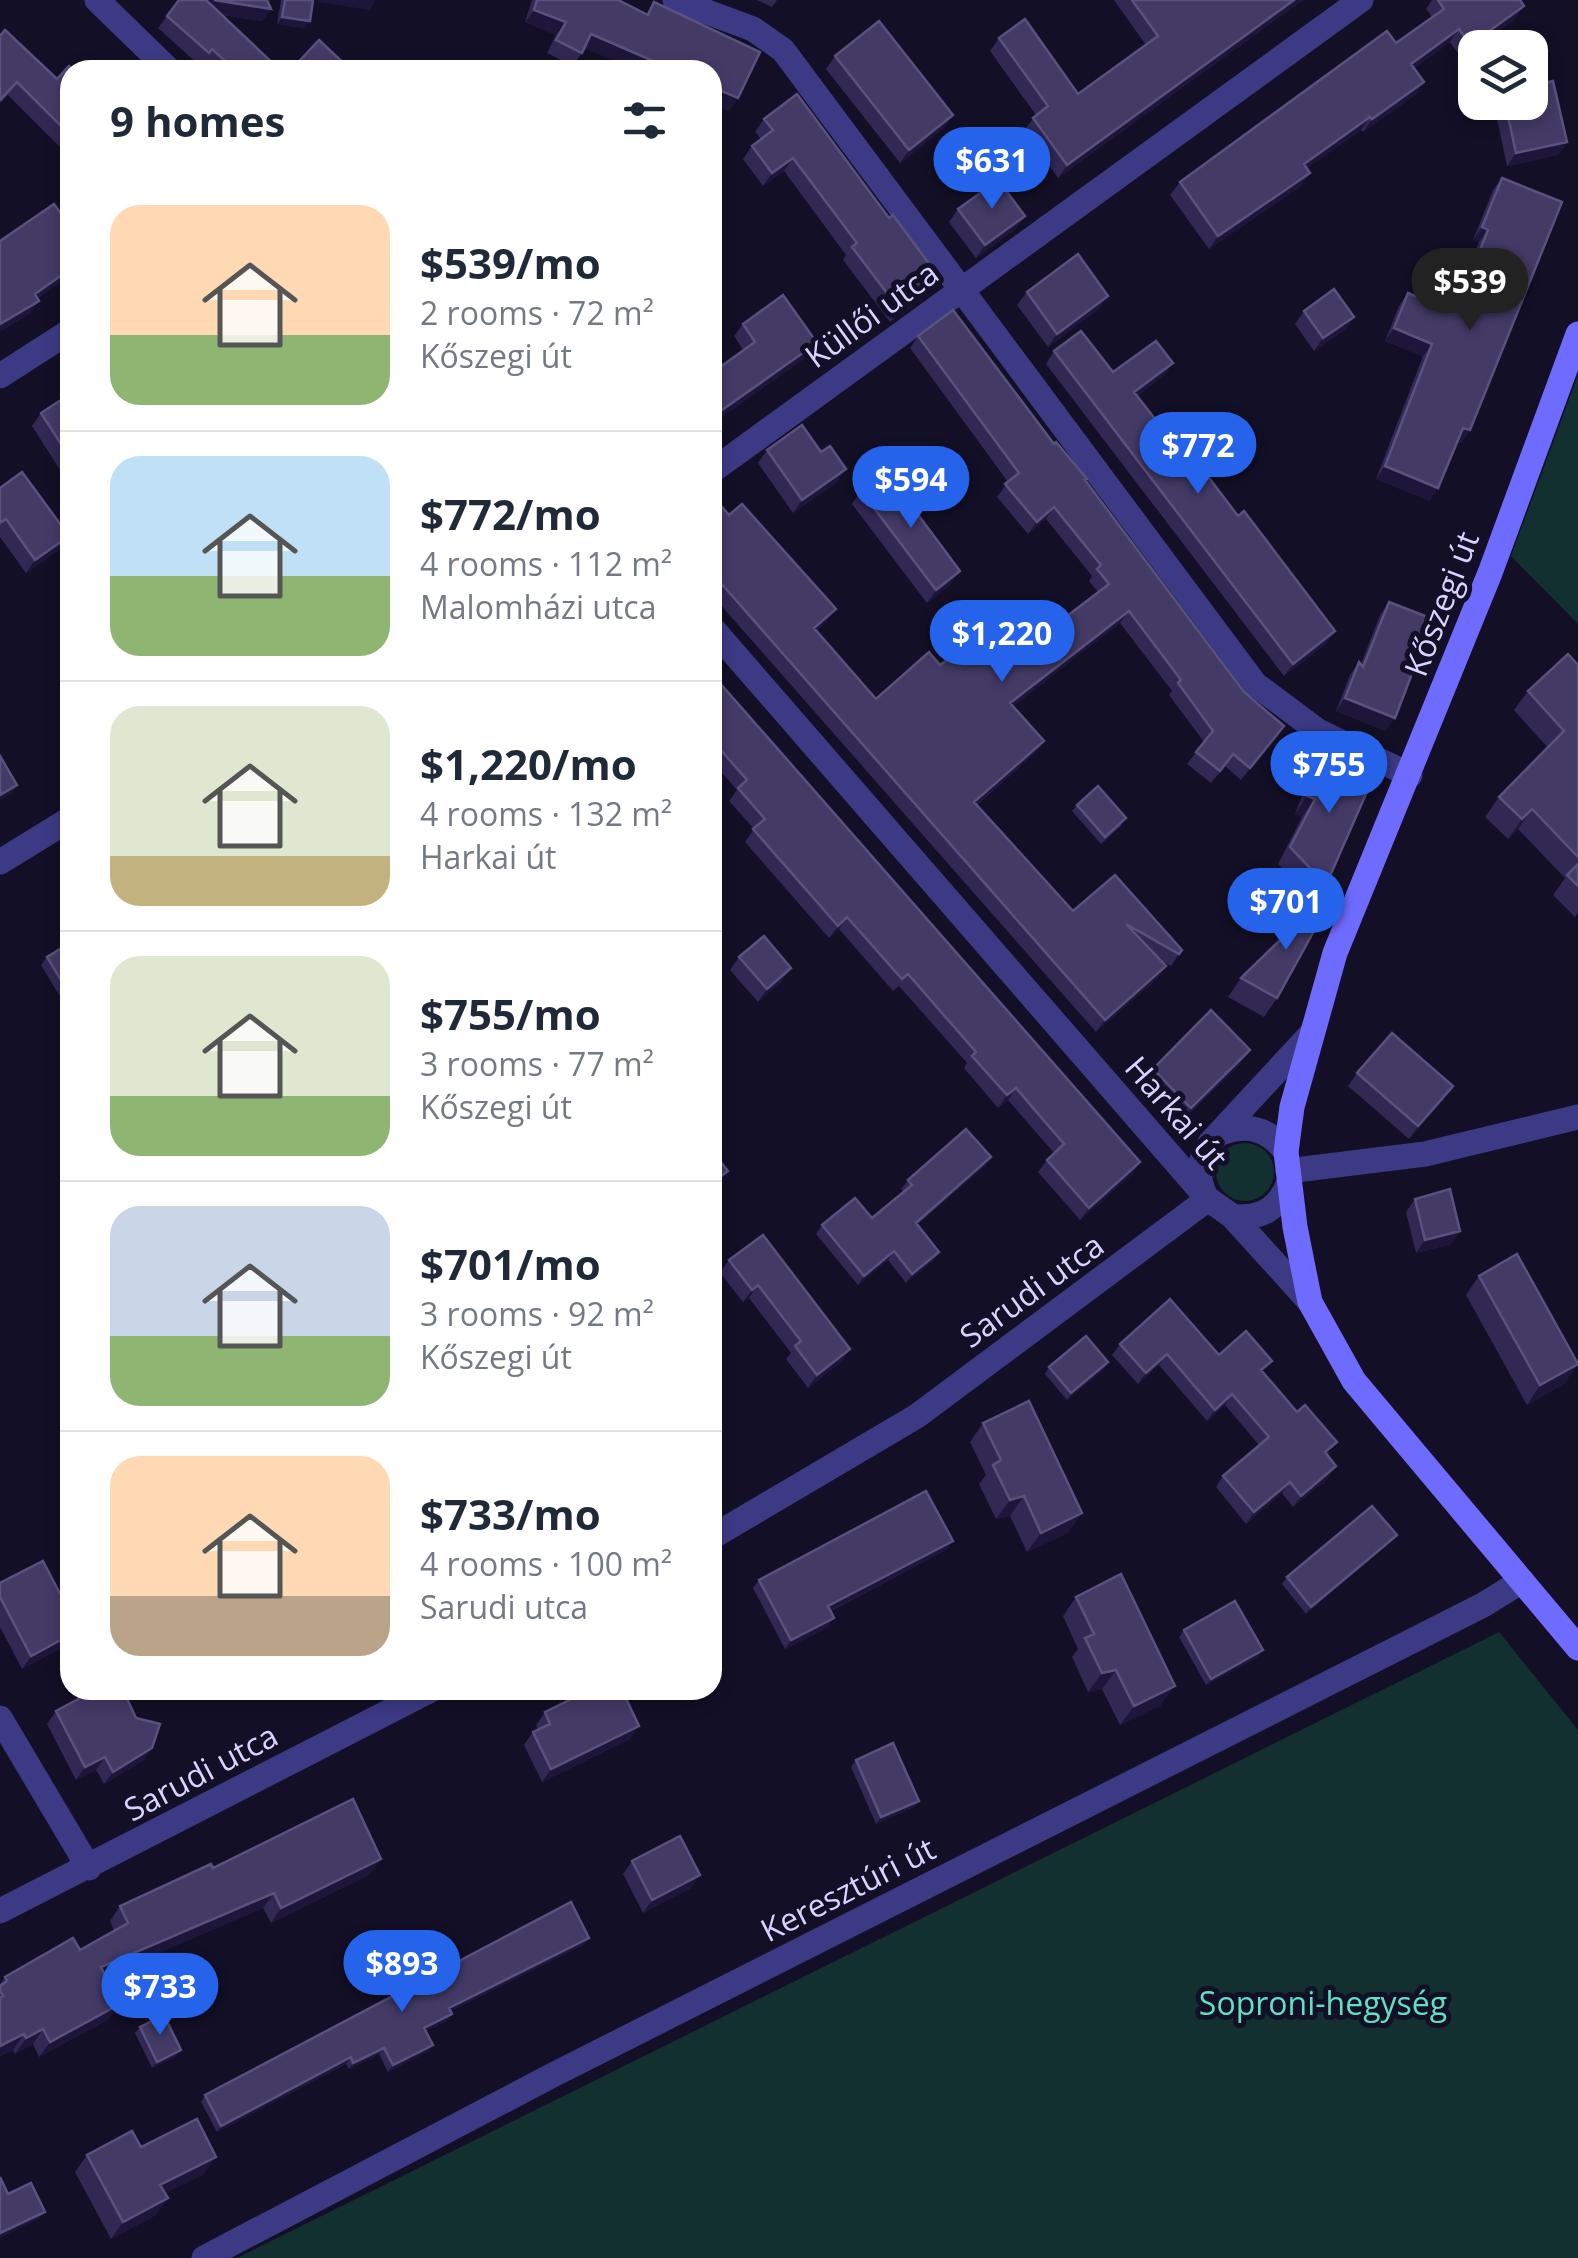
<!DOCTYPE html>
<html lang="en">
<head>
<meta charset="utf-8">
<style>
  body { margin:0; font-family:"Open Sans",sans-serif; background:#f2f2f3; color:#1f2937; height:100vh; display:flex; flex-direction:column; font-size:38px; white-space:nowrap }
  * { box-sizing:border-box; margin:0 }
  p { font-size:32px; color:#747a83 }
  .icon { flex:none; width:55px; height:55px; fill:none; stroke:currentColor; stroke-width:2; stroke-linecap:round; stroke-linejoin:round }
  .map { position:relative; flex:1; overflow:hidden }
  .sheet { position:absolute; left:60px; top:60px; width:662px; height:1640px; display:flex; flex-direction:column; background:#fff; border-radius:30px; box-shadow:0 5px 15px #0003 }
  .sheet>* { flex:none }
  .fabs { position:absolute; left:1458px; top:30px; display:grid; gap:20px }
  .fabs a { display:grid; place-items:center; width:90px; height:90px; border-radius:20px; background:#fff; box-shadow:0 5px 15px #0003; font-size:50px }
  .price { position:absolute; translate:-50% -85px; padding:0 22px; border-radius:35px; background:#2563eb; color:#fff; font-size:32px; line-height:65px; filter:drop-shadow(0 2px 5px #0008) }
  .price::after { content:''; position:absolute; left:50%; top:60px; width:30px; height:22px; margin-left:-15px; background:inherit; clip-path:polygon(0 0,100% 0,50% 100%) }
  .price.selected { background:#222; color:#fff }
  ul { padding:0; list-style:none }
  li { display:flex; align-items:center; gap:30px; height:250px; padding:0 50px }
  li+li { border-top:2px solid #e0e1e3 }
  li span { display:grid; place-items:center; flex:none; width:280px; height:200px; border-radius:30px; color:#555 }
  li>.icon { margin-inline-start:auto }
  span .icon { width:120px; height:120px; fill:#fffc; stroke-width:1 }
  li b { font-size:42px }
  h2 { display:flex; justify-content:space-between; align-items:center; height:120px; padding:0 50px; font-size:42px }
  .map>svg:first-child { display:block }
  .green { fill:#12302f }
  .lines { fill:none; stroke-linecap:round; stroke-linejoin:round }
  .minor { stroke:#3d3a85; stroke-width:25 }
  .secondary { stroke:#6f6bff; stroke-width:25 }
  .wall { fill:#312854 }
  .shaded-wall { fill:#1d163a }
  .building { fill:#433a66; stroke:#5a527e; stroke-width:2.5 }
  .labels { text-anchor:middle; stroke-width:10; stroke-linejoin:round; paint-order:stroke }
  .street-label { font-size:32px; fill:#d9d4ff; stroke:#130f26 }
  .park-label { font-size:32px; fill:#5fe0c0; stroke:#130f26 }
</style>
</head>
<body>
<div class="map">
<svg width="1578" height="2258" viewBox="0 0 1578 2258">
  <rect width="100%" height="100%" fill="#130f26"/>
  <!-- green -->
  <path class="green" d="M1578,375V624L1511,556Z
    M1216 1172a29 29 0 1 1 58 0a29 29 0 1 1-58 0Z
    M1499,1632L1578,1730V2258H237Z"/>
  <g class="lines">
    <!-- minor -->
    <path class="minor" d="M97,0L169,70
      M675,0L753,29L783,50L1255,684L1318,731L1410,775
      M0,376L70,331
      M712,471L1361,0
      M712,628L1208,1199L1232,1216L1310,1302
      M0,862L70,819
      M1221,1133C1248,1123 1269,1129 1286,1152
      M1288,1171L1425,1154L1578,1117
      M1205,1195C1196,1176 1199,1161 1210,1143L1311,1034
      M1232,1216C1260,1220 1279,1209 1289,1182
      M712,1537L917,1416L1208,1199
      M0,1718L89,1868
      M0,1911L431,1690
      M204,2258L551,2076L1483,1605L1522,1581"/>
    <!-- secondary -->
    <path class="secondary" d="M1578,334L1490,573L1335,953L1292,1107L1286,1152L1295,1227L1310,1302L1354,1381L1578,1648"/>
  </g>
  <!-- wall -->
  <path class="wall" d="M179,0L271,9L262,21L222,15L280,70H212L204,62L200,66L158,28Z
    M281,0H313L305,28L277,24Z
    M532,0H618L646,14L654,2L738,98L729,111L712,104V70L585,48L573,66L547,53L556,35L525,22Z
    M757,0H777L772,7Z
    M1114,0H1303L1058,178L1024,130L1036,115L990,51L999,38L1078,94L1146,45Z
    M1432,0H1520L1515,19L1461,58L1450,42L1414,68L1424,82L1415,95L1363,132L1361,130L1307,168L1310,173L1301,186L1209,249L1170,195L1180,182L1396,43L1432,17L1426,9Z
    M0,36L57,79L70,70V157L8,95L0,103Z
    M835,56L944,128L900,163L826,69Z
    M1495,102H1530L1567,142L1558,155L1507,166L1494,105Z
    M764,119L889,218L936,273L931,281L934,284L924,297L890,322L843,260L846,255L784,171L763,186L743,159L752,146L761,139L755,132Z
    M1502,178L1470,430L1461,443L1457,442L1430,501L1376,479L1423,356L1385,341L1399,306L1408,293L1452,311L1479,242L1473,240L1493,190Z
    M958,209L1025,216L1015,229L976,258L949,222Z
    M1027,292L1108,296L1099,309L1048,347L1017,305Z
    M1304,311L1354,317L1345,330L1314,351L1295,324Z
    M743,324L809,355L712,424V373L743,350L734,336Z
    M918,336L1054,444L1086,481L1244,692L1284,726L1241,780L1225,766L1211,783L1187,764L1204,742L1169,695L1172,691L1120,623L1013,706L1044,741L1035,753L977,805L1073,911L1115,875L1182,950L1171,966L1161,961L1158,978L1096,1032L712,595V503L729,515L827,621L816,631L876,699L940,665L1020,652L1098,592L1089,581L1092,576L1046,519L1028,534L997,497L1008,482L910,348Z
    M1054,351L1113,372L1173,363L1164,375L1137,396L1169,437L1238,516L1335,631L1326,644L1284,676L1046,364Z
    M70,408V468L62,473L32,426L41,413Z
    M767,450L846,469L837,482L793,513L758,463Z
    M0,488L69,536L60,549L26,573L0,537Z
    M861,491L951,584L927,603L852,504Z
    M1389,602L1386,731L1336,711L1350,675L1359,662L1361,664L1380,615Z
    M1578,665V913L1575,917L1553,895L1565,878L1518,829L1508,839L1485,817L1499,797L1548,748L1514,710L1528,691Z
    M712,674L1140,1162L1132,1174L1080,1220L1038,1172L1047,1160L1054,1153L1008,1100L998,1108L964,1068L967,1063L899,986L893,991L839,929L829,938L745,842L754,829L729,801L737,790L712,762Z
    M1325,751L1326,885L1314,902L1278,864L1302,817L1295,814L1313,768Z
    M1077,805L1122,825L1101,844L1072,811Z
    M70,943V1013L41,965L47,957Z
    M739,957L782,981L758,1002L730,970Z
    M1241,978L1277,998L1264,1017L1228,997Z
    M1241,1063L1182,1121L1144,1082L1153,1069Z
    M1357,1073L1444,1099L1409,1139L1348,1086Z
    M985,1166L917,1225L933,1261L906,1283L888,1260L858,1285L816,1234L822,1225L872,1218L904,1192L901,1189L908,1180Z
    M1415,1199L1460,1231L1451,1244L1416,1253L1406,1212Z
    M729,1260L850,1349L841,1362L808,1388L786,1359L791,1353L749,1298L743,1302L720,1273Z
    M1479,1276L1565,1383L1527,1405L1466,1295Z
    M1120,1344L1219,1355L1263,1373L1329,1453L1327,1455L1329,1477L1293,1507L1282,1493L1246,1524L1216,1487L1223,1476L1259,1445L1225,1405L1207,1421L1159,1365L1138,1384L1112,1355Z
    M1108,1362L1104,1369L1067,1400L1045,1374L1049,1367Z
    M983,1423L1069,1532L1027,1552L1010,1516L996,1519L979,1484L986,1475L970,1442Z
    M1392,1541L1306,1614L1282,1584L1287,1577Z
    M946,1550L831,1611L828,1627L785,1649L753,1588L759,1580Z
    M0,1583L70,1643L22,1669L0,1627Z
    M1076,1597L1161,1705L1120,1725L1102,1689L1088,1692L1072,1657L1078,1649L1063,1616Z
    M1184,1630L1258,1657L1206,1685L1179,1637Z
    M56,1711L136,1718L143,1761L104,1784L96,1770L76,1780L47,1724Z
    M545,1712L630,1739L542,1782L524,1745L533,1732L538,1730L536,1725Z
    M856,1760L919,1801L914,1807L876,1824L851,1767Z
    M632,1861L691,1888L643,1913L623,1874Z
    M213,1868L371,1874L271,1923L263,1908L105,1976L109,2019L39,2057L33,2044L15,2054L13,2050L0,2056V1984L5,1977L80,1950L114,1931L110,1921L120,1906Z
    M589,1938L585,1944L451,2011L448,2020L425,2031L428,2051L388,2072L379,2054L349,2069L346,2064L217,2132L201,2102L205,2095Z
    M140,2027L176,2056L152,2068L135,2033Z
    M141,2147L204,2174L165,2193L156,2215L111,2239L75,2172L87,2155Z"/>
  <!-- shaded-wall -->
  <path class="shaded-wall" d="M203,0H214L271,9L262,21L195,11Z
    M319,0H376L370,10L318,2Z
    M1294,0H1303L1058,178L1067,165Z
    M1524,6L1515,19L1461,58L1470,45Z
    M534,10L566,22L556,35L525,22Z
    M282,17L310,21L305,28L277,24Z
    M1459,29L1450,42L1402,77L1411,64Z
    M591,34L674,70H635L582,47Z
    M1424,82L1415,95L1363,132L1372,119Z
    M712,87L738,98L729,111L712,104Z
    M953,115L944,128L900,163L909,150Z
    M1370,117L1361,130L1295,177L1304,164Z
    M1567,142L1558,155L1507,166L1516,153Z
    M793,158L784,171L763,186L772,173Z
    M1310,173L1301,186L1209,249L1218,236Z
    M1025,216L1015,229L976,258L985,245Z
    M1482,227L1488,230L1479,242L1473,240Z
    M70,269V276L25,307L35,294Z
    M934,284L924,297L890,322L899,309Z
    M1108,296L1099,309L1048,347L1057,334Z
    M39,301L30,314L0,332V324Z
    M1354,317L1345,330L1314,351L1323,338Z
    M1394,328L1432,344L1423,356L1385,341Z
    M817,343L809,355L712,424V417Z
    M1173,363L1164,375L1126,404L1134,392Z
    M1463,428L1470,430L1461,443L1454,440Z
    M1385,466L1438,488L1430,501L1376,479Z
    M846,469L837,482L793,513L802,500Z
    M1054,507L1046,519L1028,534L1037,522Z
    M69,536L60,549L26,573L35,560Z
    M960,571L951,584L927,603L936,590Z
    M836,609L827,621L806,640L814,628Z
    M1129,611L1120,623L1001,715L1010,703Z
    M1335,631L1326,644L1284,676L1293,664Z
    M1345,698L1395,718L1386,731L1336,711Z
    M1044,741L1035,753L966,814L974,802Z
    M17,785L12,793L0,800V795Z
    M1307,796L1315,799L1302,817L1295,814Z
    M1532,809L1518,829L1508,839L1522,819Z
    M847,917L839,929L829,938L838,926Z
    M1166,966L1158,978L1096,1032L1105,1020Z
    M791,968L782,981L758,1002L767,989Z
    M1250,1050L1241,1063L1182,1121L1191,1108Z
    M1453,1086L1444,1099L1409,1139L1418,1126Z
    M1016,1088L1008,1100L998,1108L1007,1095Z
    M991,1157L985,1166L909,1232L916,1223Z
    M1140,1162L1132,1174L1080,1220L1089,1208Z
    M728,1171L719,1184L712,1189V1183Z
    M1460,1231L1451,1244L1416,1253L1425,1240Z
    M894,1251L888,1260L858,1285L864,1276Z
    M939,1252L933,1261L906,1283L912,1274Z
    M758,1285L749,1298L743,1302L752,1290Z
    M850,1349L841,1362L808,1388L817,1375Z
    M1167,1354L1159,1365L1138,1384L1146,1373Z
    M1108,1362L1104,1369L1067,1400L1071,1393Z
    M1578,1364L1565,1383L1527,1405L1540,1385Z
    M1232,1394L1225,1405L1207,1421L1215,1410Z
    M1336,1466L1329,1477L1293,1507L1301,1496Z
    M1290,1482L1282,1493L1246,1524L1254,1512Z
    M1024,1496L1010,1516L996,1519L1010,1500Z
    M1082,1513L1069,1532L1027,1552L1041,1533Z
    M1397,1535L1392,1541L1306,1614L1311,1607Z
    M953,1541L946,1550L822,1615L828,1606Z
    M834,1618L828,1627L785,1649L791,1640Z
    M70,1635V1643L22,1669L31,1656Z
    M1263,1650L1258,1657L1206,1685L1211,1679Z
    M1116,1670L1102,1689L1088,1692L1102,1673Z
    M1175,1686L1161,1705L1120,1725L1134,1706Z
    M639,1726L630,1739L542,1782L551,1769Z
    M152,1748L143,1761L104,1784L113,1772Z
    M105,1757L96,1770L76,1780L85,1767Z
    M919,1801L914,1807L876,1824L881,1817Z
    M381,1859L371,1874L271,1923L281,1908Z
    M700,1875L691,1888L643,1913L652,1900Z
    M274,1893L263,1908L90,1983L101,1967Z
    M589,1938L585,1944L445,2014L449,2008Z
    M120,2004L109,2019L39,2057L50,2042Z
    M452,2014L448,2020L419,2035L424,2028Z
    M43,2029L33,2044L15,2054L26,2038Z
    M24,2034L13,2050L0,2056V2046Z
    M433,2045L428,2051L388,2072L393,2065Z
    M384,2048L379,2054L349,2069L353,2063Z
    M181,2050L176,2056L152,2068L157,2062Z
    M351,2057L346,2064L217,2132L221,2126Z
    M216,2157L204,2174L149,2201L160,2185Z
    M168,2198L156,2215L111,2239L123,2222Z
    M45,2212L40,2218L0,2238V2233Z"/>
  <!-- building -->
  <path class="building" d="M179,0H206L280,70H235L212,49L209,53L167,16Z
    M214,0H267L271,9Z
    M285,0H313L310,21L282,17Z
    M537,0H618L648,15L654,2L760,52L738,98L712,87V70H674L591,34L582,53L556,40L566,22L534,10Z
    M1132,0H1294L1067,165L1033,118L1048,106L999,38L1025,19L1078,94L1158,36Z
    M1438,0H1520L1524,6L1470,45L1459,29L1411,64L1424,82L1372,119L1370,117L1304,164L1310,173L1218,236L1180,182L1387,31L1396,43L1444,9Z
    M879,21L953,115L909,150L835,56Z
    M5,30L57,79L69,66L74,70H70V135L17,82L1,99L0,97V36Z
    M319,40L351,70H291Z
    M1553,81L1567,142L1516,153L1505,102H1530V86Z
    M797,94L889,218L893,215L936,273L930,278L934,284L899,309L852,247L857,243L793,158L772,173L752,146L773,130L764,119Z
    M1502,178L1562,202L1470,430L1463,428L1438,488L1385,466L1432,344L1394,328L1408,293L1455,312L1488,230L1482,227Z
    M998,180L1025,216L985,245L958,209Z
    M54,204L70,226V269L35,294L39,301L0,324V241Z
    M1078,254L1108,296L1057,334L1027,292Z
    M1334,289L1354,317L1323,338L1304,311Z
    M783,295L817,343L712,417V373L755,342L743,324Z
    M953,310L1054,444L1056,442L1087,479L1085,480L1244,692L1284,726L1250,768L1233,754L1220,771L1196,752L1213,731L1178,683L1181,680L1129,611L1010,703L1044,741L974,802L1073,911L1115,875L1182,950L1179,954L1126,924L1166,966L1105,1020L712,573V503L716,500L729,515L742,504L836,609L814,628L876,699L929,652L940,665L998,622L1020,652L1109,584L1097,569L1101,565L1054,507L1037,522L1005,484L1019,473L918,336Z
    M1081,331L1113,372L1156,341L1173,363L1134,392L1169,437L1175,433L1238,516L1244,511L1335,631L1293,664L1054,351Z
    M64,398L70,408V458L41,413Z
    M802,425L821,452L830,446L846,469L802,500L767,450Z
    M22,472L69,536L35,560L6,519L0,523V488Z
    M887,473L960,571L936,590L861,491Z
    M1389,602L1433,619L1395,718L1345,698L1359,662L1363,667Z
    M1568,654L1578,665V857L1532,809L1522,819L1499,797L1564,731L1528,691Z
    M712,674L1140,1162L1089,1208L1047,1160L1064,1144L1016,1088L1007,1095L972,1056L976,1052L908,974L902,979L847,917L838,926L753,829L765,819L738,788L747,780L712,740Z
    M1325,751L1369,787L1326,885L1290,847L1315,799L1307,796Z
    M0,756L17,785L0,795Z
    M1098,786L1126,818L1105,837L1077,805Z
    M1578,864V886L1567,875Z
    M1327,894L1332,898L1277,998L1241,978Z
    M764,936L791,968L767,989L739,957Z
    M70,943V995L47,957Z
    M1211,1010L1250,1050L1191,1108L1153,1069Z
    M1392,1033L1453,1086L1418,1126L1357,1073Z
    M966,1129L991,1157L916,1223L939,1252L912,1274L894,1251L864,1276L822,1225L855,1198L872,1218L912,1185L908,1180Z
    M712,1151L728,1171L712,1183Z
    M1450,1189L1460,1231L1425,1240L1415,1199Z
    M763,1235L850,1349L817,1375L795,1346L801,1341L758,1285L752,1290L729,1260Z
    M1517,1254L1578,1364L1540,1385L1479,1276Z
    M1170,1299L1219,1355L1246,1331L1272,1361L1261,1370L1297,1412L1305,1405L1337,1442L1325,1452L1336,1466L1301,1496L1290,1482L1254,1512L1223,1476L1269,1437L1232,1394L1215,1410L1167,1354L1146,1373L1120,1344Z
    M1086,1336L1108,1362L1071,1393L1049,1367Z
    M1029,1401L1082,1513L1041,1533L1024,1496L1010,1500L993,1465L1001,1460L983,1423Z
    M926,1491L953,1541L828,1606L834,1618L791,1640L759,1580Z
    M1372,1506L1397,1535L1311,1607L1287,1577Z
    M43,1561L70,1613V1635L31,1656L0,1597V1583Z
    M1121,1574L1175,1686L1134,1706L1116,1670L1102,1673L1085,1638L1094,1634L1076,1597Z
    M1235,1601L1263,1650L1211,1679L1184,1630Z
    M95,1690H123L136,1718L160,1724L152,1748L113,1772L105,1757L85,1767L56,1711Z
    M590,1690H622L639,1726L551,1769L533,1732L550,1724L545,1712Z
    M893,1743L919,1801L881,1817L856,1760Z
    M353,1799L381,1859L281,1908L274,1893L101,1967L120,2004L50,2042L43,2029L26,2038L24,2034L0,2046V1998L3,1996L0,1990V1986L7,1981L5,1977L73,1938L80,1950L128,1923L120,1906L211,1864L213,1868Z
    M680,1836L700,1875L652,1900L632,1861Z
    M571,1902L589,1938L449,2008L452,2014L424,2028L433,2045L393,2065L384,2048L353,2063L351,2057L221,2126L205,2095Z
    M164,2015L181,2050L157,2062L140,2027Z
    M197,2119L216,2157L160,2185L168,2198L123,2222L87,2155L132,2131L141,2147Z
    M0,2177L8,2194L31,2183L45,2212L0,2233Z"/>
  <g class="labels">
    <!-- street labels -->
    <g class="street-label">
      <text transform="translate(872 315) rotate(-36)" y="11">Küllői utca</text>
      <text transform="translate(1442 604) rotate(-69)" y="11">Kőszegi út</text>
      <text transform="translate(1176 1113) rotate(49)" y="11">Harkai út</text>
      <text transform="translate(1032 1291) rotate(-36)" y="11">Sarudi utca</text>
      <text transform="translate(201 1773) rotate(-28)" y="11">Sarudi utca</text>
      <text transform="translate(848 1890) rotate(-27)" y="11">Keresztúri út</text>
    </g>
    <!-- park labels -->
    <g class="park-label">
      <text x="1323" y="2015">Soproni-hegység</text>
    </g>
  </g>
</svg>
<div class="fabs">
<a><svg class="icon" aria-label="layers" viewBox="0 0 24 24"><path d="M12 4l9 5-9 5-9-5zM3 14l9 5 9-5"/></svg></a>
</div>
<b class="price" style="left:992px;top:212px">$631</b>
<b class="price selected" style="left:1470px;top:333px">$539</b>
<b class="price" style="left:1198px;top:497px">$772</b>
<b class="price" style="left:911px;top:531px">$594</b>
<b class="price" style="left:1002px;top:685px">$1,220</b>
<b class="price" style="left:1329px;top:816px">$755</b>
<b class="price" style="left:1286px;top:953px">$701</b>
<b class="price" style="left:402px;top:2015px">$893</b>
<b class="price" style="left:160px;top:2038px">$733</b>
<section class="sheet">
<h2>9 homes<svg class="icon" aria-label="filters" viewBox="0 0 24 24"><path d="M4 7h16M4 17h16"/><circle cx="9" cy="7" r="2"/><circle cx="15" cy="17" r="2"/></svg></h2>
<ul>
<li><span style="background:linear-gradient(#ffd9b3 65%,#8fb573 0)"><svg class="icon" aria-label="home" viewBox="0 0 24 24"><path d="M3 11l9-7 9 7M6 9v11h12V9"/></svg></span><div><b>$539/mo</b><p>2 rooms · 72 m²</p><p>Kőszegi út</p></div></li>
<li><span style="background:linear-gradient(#bfe0f5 60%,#8fb573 0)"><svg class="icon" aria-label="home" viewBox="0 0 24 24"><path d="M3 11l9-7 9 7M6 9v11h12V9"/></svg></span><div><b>$772/mo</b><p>4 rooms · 112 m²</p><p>Malomházi utca</p></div></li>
<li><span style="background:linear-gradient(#dfe7d0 75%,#c2b280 0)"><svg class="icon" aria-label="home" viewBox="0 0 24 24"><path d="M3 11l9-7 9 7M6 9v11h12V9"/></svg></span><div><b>$1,220/mo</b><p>4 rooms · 132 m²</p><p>Harkai út</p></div></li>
<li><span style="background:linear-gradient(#dfe7d0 70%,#8fb573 0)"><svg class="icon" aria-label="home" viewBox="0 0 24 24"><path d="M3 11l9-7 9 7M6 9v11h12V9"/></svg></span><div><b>$755/mo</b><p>3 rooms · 77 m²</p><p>Kőszegi út</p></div></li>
<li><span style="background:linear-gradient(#c9d6e8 65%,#8fb573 0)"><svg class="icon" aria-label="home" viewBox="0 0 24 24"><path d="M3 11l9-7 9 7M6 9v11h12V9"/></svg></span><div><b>$701/mo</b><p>3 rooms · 92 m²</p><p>Kőszegi út</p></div></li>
<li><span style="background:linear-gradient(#ffd9b3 70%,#b9a48a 0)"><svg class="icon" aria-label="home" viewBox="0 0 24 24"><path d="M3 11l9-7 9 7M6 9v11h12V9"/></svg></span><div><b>$733/mo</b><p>4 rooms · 100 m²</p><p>Sarudi utca</p></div></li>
</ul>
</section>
</div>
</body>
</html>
